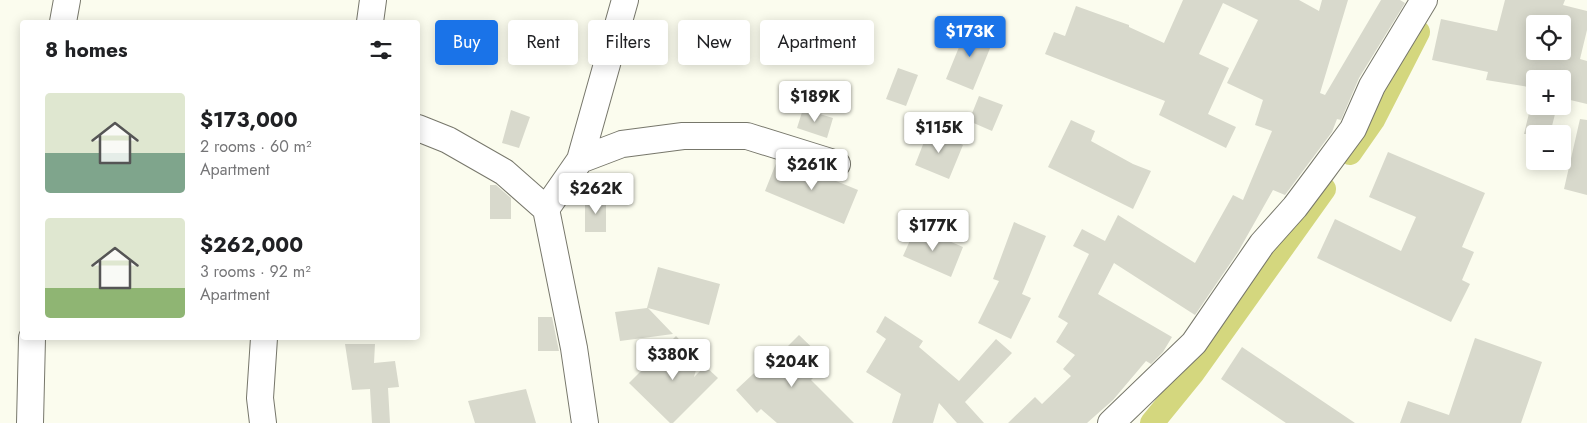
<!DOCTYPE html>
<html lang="en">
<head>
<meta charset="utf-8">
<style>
  body { margin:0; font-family:Jost,sans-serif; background:#f2f2f2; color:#202124; height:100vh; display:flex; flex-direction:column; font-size:19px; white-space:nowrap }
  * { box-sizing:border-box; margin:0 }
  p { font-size:16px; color:#757577 }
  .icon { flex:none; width:28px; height:28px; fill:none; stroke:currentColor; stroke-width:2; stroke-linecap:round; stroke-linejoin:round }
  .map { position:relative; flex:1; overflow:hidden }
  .drawer { position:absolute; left:20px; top:20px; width:400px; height:320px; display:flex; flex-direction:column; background:#fff; border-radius:5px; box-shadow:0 2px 12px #0003 }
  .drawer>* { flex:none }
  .banner { position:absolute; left:435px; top:20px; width:475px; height:45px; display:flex; gap:10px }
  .buttons { position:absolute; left:1526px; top:15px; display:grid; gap:10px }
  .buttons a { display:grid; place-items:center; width:45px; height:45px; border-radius:5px; background:#fff; box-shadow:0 2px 12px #0003; font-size:25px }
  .price { position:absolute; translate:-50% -42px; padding:0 11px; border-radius:5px; background:#fff; color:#222; font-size:16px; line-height:32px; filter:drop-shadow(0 1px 2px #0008) }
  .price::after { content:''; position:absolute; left:50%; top:30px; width:15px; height:11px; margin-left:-8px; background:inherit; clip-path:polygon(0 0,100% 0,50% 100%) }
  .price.on { background:#1a73e8; color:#fff }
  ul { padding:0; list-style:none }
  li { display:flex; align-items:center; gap:15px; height:125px; padding:0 25px }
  li span { display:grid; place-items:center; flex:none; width:140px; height:100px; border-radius:5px; color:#555 }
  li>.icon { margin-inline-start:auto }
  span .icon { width:60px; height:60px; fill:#fffc; stroke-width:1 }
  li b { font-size:21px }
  h2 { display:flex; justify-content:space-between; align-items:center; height:60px; padding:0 25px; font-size:21px }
  .pill { padding:0 18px; border-radius:5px; background:#fff; box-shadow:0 2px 12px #0003; font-size:18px; line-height:45px }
  .pill.on { background:#1a73e8; color:#fff }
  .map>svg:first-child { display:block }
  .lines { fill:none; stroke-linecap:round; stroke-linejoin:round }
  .canal { stroke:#d4d77e; stroke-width:24 }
  .building { fill:#d8d9cc; fill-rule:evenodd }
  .minor-casing { stroke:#77776b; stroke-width:28 }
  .minor { stroke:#fff; stroke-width:26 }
</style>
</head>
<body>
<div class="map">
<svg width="1587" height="423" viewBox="0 0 1587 423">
  <rect width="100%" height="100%" fill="#fbfcee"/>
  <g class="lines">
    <!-- canal -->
    <path class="canal" d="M1350,153L1373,120L1418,32
      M1152,423L1192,374L1324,189"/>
  </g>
  <!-- building -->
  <path class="building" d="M1183,0H1299L1319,11L1322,0H1348L1320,93L1325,95L1381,0H1400L1405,3L1359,78L1341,120L1337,119L1332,132L1285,195L1273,190L1238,252L1195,315L1114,263L1098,294L1172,337L1163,352L1151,364L1146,361L1113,400L1087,423H1008L1035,397L1042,404L1071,376L1063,369L1075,355L1056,342L1068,323L1058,317L1089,254L1073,246L1082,229L1105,241L1118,215L1195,263L1233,195L1243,200L1272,131L1255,125L1263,100L1227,83L1258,20L1223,3L1199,54L1229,68L1208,114L1236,127L1226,148L1159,115L1165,101L1045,54L1054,32L1065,36L1076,6L1129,25V27L1164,43Z
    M1505,0H1565L1563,5L1587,11V30L1580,59L1587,61V104L1562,98V79H1535V106H1557L1550,134H1524L1535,88L1486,80L1488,72L1432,60L1441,19L1497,31ZM1535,24H1562V51H1535Z
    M968,25L995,36L973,90L946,79Z
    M898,68L918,75L906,106L886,99Z
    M979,96L1003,105L992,131L969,121Z
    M803,109L833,118L827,138L797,128Z
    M511,110L530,117L519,148L502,143Z
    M1580,119L1587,120V195L1564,189Z
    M1071,120L1095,131L1091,141L1133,164L1151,171L1133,209L1048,167Z
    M929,129L963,145L949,179L915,165Z
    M1388,152L1485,193L1462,247L1474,252L1462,280L1470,284L1451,322L1317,258L1335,219L1401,251L1416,217L1369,197Z
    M777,161L819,174L858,190L844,224L765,191Z
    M490,185H496L511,198V219H490Z
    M585,198H606V232H585Z
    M1014,222L1046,236L1022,294L1031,298L1011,339L978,323L999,281L993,279Z
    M916,227L963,247L951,277L903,256Z
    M658,267L720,284L709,325L648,308L673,334L620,341L615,312L647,308Z
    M885,316L923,341L919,347L959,381L996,339L1012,353L965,402L984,423H957L939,403L933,423H892L901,394L866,372L886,339L876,332Z
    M538,317H552L559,351H538Z
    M799,335L828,363L811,380L854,423H777L761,409L757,413L736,390L781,348L783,351Z
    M676,336L699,360L694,377L705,366L718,378L673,423H670L629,383Z
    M1475,338L1542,362L1521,423H1400L1408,401L1449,415Z
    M345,344H375L374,363L395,361L399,387L388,388L390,423H372L370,389L352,390Z
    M1242,347L1355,423H1286L1221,379Z
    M526,389L536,423H475L468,401Z"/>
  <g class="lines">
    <defs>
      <path id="minor" d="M63,22L67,0
        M370,22L373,0
        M418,128L448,140L504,172L546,209L574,348L585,423
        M580,160L622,144L683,136H747L837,164
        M546,209L580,160L625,0
        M30,423L32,338
        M263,423L260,398L264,338
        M1111,423L1194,343L1262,244L1295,207L1322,171L1353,129L1372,86L1424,0"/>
    </defs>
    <!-- minor casing -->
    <use href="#minor" class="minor-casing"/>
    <!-- minor -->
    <use href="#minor" class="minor"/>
  </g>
</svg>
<div class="buttons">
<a><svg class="icon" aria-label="locate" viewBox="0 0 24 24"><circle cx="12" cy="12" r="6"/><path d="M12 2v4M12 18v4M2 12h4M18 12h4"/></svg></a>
<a>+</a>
<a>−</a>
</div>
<b class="price on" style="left:970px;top:58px">$173K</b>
<b class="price" style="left:815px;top:123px">$189K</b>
<b class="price" style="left:939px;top:154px">$115K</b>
<b class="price" style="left:812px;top:191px">$261K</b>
<b class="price" style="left:596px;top:215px">$262K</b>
<b class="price" style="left:933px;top:252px">$177K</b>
<b class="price" style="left:673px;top:381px">$380K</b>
<b class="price" style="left:792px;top:388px">$204K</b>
<div class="banner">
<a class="pill on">Buy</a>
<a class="pill">Rent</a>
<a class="pill">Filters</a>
<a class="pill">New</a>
<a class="pill">Apartment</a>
</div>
<section class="drawer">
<h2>8 homes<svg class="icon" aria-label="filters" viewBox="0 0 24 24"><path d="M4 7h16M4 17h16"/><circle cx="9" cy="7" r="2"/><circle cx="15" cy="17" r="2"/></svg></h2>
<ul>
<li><span style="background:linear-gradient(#dfe7d0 60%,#7fa58c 0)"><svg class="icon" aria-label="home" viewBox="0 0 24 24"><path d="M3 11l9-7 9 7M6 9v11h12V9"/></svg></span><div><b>$173,000</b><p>2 rooms · 60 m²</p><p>Apartment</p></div></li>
<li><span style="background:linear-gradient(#dfe7d0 70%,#8fb573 0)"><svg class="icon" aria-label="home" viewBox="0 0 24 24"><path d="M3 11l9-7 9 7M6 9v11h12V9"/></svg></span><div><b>$262,000</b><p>3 rooms · 92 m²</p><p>Apartment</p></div></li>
</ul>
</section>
</div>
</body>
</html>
